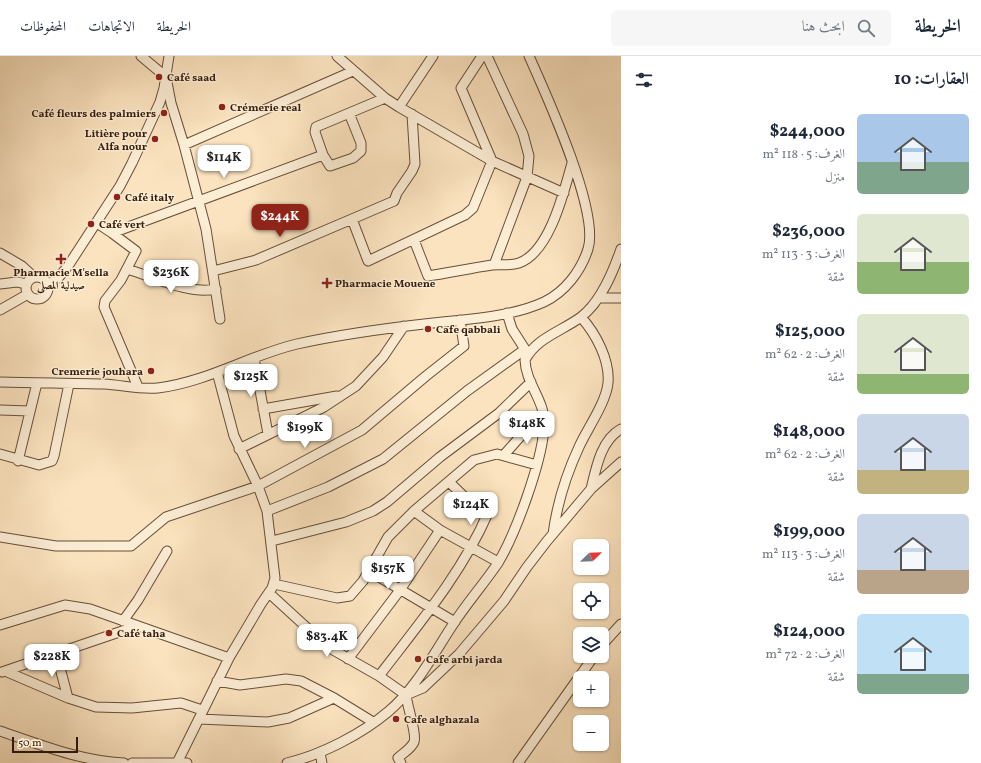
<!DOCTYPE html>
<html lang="ar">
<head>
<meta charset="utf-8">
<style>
  body { margin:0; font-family:Vollkorn,Amiri,serif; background:#f6f6f7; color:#1f2937; direction:rtl; height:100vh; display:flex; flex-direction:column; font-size:15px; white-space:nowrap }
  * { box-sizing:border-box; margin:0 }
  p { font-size:13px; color:#747a83 }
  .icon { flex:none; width:22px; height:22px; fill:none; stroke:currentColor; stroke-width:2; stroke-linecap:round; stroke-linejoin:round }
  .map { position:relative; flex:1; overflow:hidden; direction:ltr }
  .details { display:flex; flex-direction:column; background:#fff; width:360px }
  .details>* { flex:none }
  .needle { width:26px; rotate:67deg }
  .fabs { position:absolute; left:573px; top:483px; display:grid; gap:8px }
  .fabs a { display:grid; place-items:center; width:36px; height:36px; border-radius:6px; background:#fff; box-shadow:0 1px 3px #0004; font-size:20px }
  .scale { position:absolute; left:12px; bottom:10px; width:66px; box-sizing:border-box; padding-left:4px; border:2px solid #361c0c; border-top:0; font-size:11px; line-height:14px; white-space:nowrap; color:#361c0c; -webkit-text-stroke:3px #fcedd5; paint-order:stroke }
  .price { position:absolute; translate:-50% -34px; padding:0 9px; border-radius:8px; background:#fff; color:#222; font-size:13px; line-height:26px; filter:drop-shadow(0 1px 2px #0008) }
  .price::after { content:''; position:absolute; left:50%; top:24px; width:12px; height:9px; margin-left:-6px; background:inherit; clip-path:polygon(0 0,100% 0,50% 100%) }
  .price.on { background:#8f2418; color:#fff }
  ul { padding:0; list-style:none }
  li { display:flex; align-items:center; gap:12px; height:100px; padding:0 12px }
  li span { display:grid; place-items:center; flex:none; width:112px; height:80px; border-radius:6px; color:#555 }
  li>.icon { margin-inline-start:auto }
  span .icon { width:48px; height:48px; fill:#fffc; stroke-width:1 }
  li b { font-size:17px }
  h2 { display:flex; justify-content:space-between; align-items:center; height:48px; padding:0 12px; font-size:17px }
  header { display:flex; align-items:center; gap:24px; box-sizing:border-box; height:56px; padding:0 20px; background:#fff; border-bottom:1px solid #e0e1e3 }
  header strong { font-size:19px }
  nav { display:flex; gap:22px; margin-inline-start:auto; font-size:14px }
  .search { width:280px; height:36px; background:#f6f6f7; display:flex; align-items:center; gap:10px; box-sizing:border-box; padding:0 14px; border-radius:6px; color:#747a83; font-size:15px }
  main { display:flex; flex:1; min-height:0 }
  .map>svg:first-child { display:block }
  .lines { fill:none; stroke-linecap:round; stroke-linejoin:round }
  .minor-casing { stroke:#674e39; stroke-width:11 }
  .minor { stroke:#fcedd5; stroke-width:9 }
  .poi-dot { fill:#8f2418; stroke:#fcedd5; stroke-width:1.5 }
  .labels { text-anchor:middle; stroke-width:3; stroke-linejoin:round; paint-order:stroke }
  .poi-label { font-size:11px; font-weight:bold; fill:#361c0c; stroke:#fcedd5; text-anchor:start }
</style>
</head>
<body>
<header>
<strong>الخريطة</strong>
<div class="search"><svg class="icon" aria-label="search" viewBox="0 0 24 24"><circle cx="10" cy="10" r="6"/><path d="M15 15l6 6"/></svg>ابحث هنا</div>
<nav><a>الخريطة</a><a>الاتجاهات</a><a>المحفوظات</a></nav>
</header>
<main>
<section class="details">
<h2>العقارات: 10<svg class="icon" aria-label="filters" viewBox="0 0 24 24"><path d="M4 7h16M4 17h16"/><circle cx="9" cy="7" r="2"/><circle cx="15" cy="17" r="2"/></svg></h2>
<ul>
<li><span style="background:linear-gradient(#a9c7e8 60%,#7fa58c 0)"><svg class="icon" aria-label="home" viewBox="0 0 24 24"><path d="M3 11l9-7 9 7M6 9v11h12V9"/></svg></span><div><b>$244,000</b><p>الغرف: 5 · 118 m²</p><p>منزل</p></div></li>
<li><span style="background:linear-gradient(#dfe7d0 60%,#8fb573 0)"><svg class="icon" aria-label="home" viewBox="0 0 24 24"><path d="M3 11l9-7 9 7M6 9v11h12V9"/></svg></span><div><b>$236,000</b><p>الغرف: 3 · 113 m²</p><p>شقة</p></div></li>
<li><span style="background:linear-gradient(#dfe7d0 75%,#8fb573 0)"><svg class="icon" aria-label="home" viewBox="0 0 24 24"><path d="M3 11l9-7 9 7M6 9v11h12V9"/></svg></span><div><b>$125,000</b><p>الغرف: 2 · 62 m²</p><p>شقة</p></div></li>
<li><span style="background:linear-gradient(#c9d6e8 70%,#c2b280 0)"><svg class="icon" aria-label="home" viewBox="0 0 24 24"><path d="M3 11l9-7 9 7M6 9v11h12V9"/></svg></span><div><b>$148,000</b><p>الغرف: 2 · 62 m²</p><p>شقة</p></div></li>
<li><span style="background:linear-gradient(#c9d6e8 70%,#b9a48a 0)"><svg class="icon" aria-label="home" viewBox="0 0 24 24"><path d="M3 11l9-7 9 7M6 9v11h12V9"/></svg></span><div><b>$199,000</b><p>الغرف: 3 · 113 m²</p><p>شقة</p></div></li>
<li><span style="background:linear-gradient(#bfe0f5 75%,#7fa58c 0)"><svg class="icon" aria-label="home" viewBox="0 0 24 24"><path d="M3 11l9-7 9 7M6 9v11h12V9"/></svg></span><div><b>$124,000</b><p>الغرف: 2 · 72 m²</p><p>شقة</p></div></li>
</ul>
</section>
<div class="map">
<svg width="621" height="707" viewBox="0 0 621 707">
  <rect width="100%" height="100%" fill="#fbe3bf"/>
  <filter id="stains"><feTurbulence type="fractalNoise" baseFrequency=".005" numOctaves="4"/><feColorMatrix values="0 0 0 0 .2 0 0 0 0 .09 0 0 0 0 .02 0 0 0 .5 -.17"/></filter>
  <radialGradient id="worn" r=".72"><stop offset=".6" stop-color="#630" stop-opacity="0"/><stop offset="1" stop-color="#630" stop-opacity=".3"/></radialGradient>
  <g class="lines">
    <defs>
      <path id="minor" d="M141,0L166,21L171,47L184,89L206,173L220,263
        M337,0L385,42L399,51L492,105L564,137
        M487,0L523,78L529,100L527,121L494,209
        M399,51L433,0
        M412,58L415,108L412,115L397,137L394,145L352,163L368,205L465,159L473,152L492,105L461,32L482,0
        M184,89L353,15
        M323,99L330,110L353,102L361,95V87L349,57
        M97,167L112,177L323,99L315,76L316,71L385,42
        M112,177L136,195L121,224L105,245L104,251L138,331
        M414,184L428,220C449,217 471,212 492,209C501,208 510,210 519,207C550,196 564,135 572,107
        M0,197L22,210L34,221
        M127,213C154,221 189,239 216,233
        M213,215L256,204L352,163
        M26 232a11 11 0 1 1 22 0a11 11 0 1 1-22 0Z
        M0,228L17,226L27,228
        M48,229L59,221L68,210L120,130L132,107L160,46L164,32L169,0
        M598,242H621
        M0,254L28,238
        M507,257L512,273L528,298
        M254,302L268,378
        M0,326C35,327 70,327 104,328C122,329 141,334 158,332C207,326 250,299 297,288C342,278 388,272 433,267C469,263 511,261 544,246C565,236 581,215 588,193C600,156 546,38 529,0
        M263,353L337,340
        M0,354L30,355
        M239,393L324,351L356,330L383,301L404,270
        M0,398L39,409L52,405L54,400L69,328
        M504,399L533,366H545
        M18,405L37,327
        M591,433C596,412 601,384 621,373
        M267,455L328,431L383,403L467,335L524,294
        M553,478C557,448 566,419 579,391C587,373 606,347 608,327C610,304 596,278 581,261
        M0,481L56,490H131L166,461L258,430L362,374L426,320L464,290L460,264
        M272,485L346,466L373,455L387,446L440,401L499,357L531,326
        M498,506L440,474L414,455L474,404L497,398L537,409
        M369,515L455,566
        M274,528L337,542L350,540L363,525L388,481L414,455
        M269,537L328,591L379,620L406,639C407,649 417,679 414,686C411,693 403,697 398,702L401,707
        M123,565L138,544L167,495
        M0,569L65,549L90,553L229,602
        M602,589L621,568
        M56,597L68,642
        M348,603L400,534L440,474
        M5,615L68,642L96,651L132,652L181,647L202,654
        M2,616L137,570
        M379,620C418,569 462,517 488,457L474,450L449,426
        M217,625L240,629L286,623L301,625L334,642L373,666
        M406,639L423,632L459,598L504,545L527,511L547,485L591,433L621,406
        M199,663L268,666L289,662L334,642
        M0,675C41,689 81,705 124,707
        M320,697L322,707
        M132,707H187
        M177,707L229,602L261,548L272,532L275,522L267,455L258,430L234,380L217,316
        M287,707C321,699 362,678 389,655C415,633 433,599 452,570C466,548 483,529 498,507C516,477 541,408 544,373C547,345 526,330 525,304C536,282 562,275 581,261C601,246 613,216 621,193
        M518,707L594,600"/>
    </defs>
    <!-- minor casing -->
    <use href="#minor" class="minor-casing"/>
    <!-- minor -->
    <use href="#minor" class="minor"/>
  </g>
  <!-- markers -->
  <g class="poi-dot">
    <circle cx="159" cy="21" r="4"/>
    <circle cx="222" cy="51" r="4"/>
    <circle cx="164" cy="57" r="4"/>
    <circle cx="155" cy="83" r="4"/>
    <circle cx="117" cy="141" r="4"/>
    <circle cx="91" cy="168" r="4"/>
    <path d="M59 197h4v4h4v4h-4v4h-4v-4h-4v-4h4z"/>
    <path d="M325 221h4v4h4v4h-4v4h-4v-4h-4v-4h4z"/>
    <circle cx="428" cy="273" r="4"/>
    <circle cx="151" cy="315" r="4"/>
    <circle cx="109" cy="577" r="4"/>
    <circle cx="418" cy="603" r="4"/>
    <circle cx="396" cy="663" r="4"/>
  </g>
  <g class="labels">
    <!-- poi labels -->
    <g class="poi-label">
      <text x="167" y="25">Café saad</text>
      <text x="230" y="55">Crémerie real</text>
      <text x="156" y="61" text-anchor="end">Café fleurs des palmiers</text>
      <text x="147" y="81" text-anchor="end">Litière pour<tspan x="147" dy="13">Alfa nour</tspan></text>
      <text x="125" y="145">Café italy</text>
      <text x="99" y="172">Café vert</text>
      <text x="61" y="220" text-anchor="middle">Pharmacie M'sella<tspan x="61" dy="13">صيدلية المصلى</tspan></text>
      <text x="335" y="231">Pharmacie Mouene</text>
      <text x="436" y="277">Cafe qabbali</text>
      <text x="143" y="319" text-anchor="end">Cremerie jouhara</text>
      <text x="117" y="581">Café taha</text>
      <text x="426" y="607">Cafe arbi jarda</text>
      <text x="404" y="667">Cafe alghazala</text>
    </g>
  </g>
  <rect width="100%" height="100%" filter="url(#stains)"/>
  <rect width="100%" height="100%" fill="url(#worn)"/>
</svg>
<div class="fabs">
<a><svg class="needle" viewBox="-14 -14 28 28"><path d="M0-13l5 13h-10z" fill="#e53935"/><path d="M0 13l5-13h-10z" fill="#747a83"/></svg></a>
<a><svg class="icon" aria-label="locate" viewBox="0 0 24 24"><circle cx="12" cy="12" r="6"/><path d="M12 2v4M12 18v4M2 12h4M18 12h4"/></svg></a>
<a><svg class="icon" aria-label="layers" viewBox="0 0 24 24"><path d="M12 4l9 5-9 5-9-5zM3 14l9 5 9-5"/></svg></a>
<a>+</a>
<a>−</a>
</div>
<div class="scale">50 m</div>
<b class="price" style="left:224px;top:123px">$114K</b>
<b class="price on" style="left:280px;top:182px">$244K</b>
<b class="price" style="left:171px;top:238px">$236K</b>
<b class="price" style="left:251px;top:342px">$125K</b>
<b class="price" style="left:527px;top:389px">$148K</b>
<b class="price" style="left:305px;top:393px">$199K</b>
<b class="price" style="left:471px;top:470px">$124K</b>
<b class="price" style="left:388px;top:534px">$157K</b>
<b class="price" style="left:327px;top:602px">$83.4K</b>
<b class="price" style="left:52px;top:622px">$228K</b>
</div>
</main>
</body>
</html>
